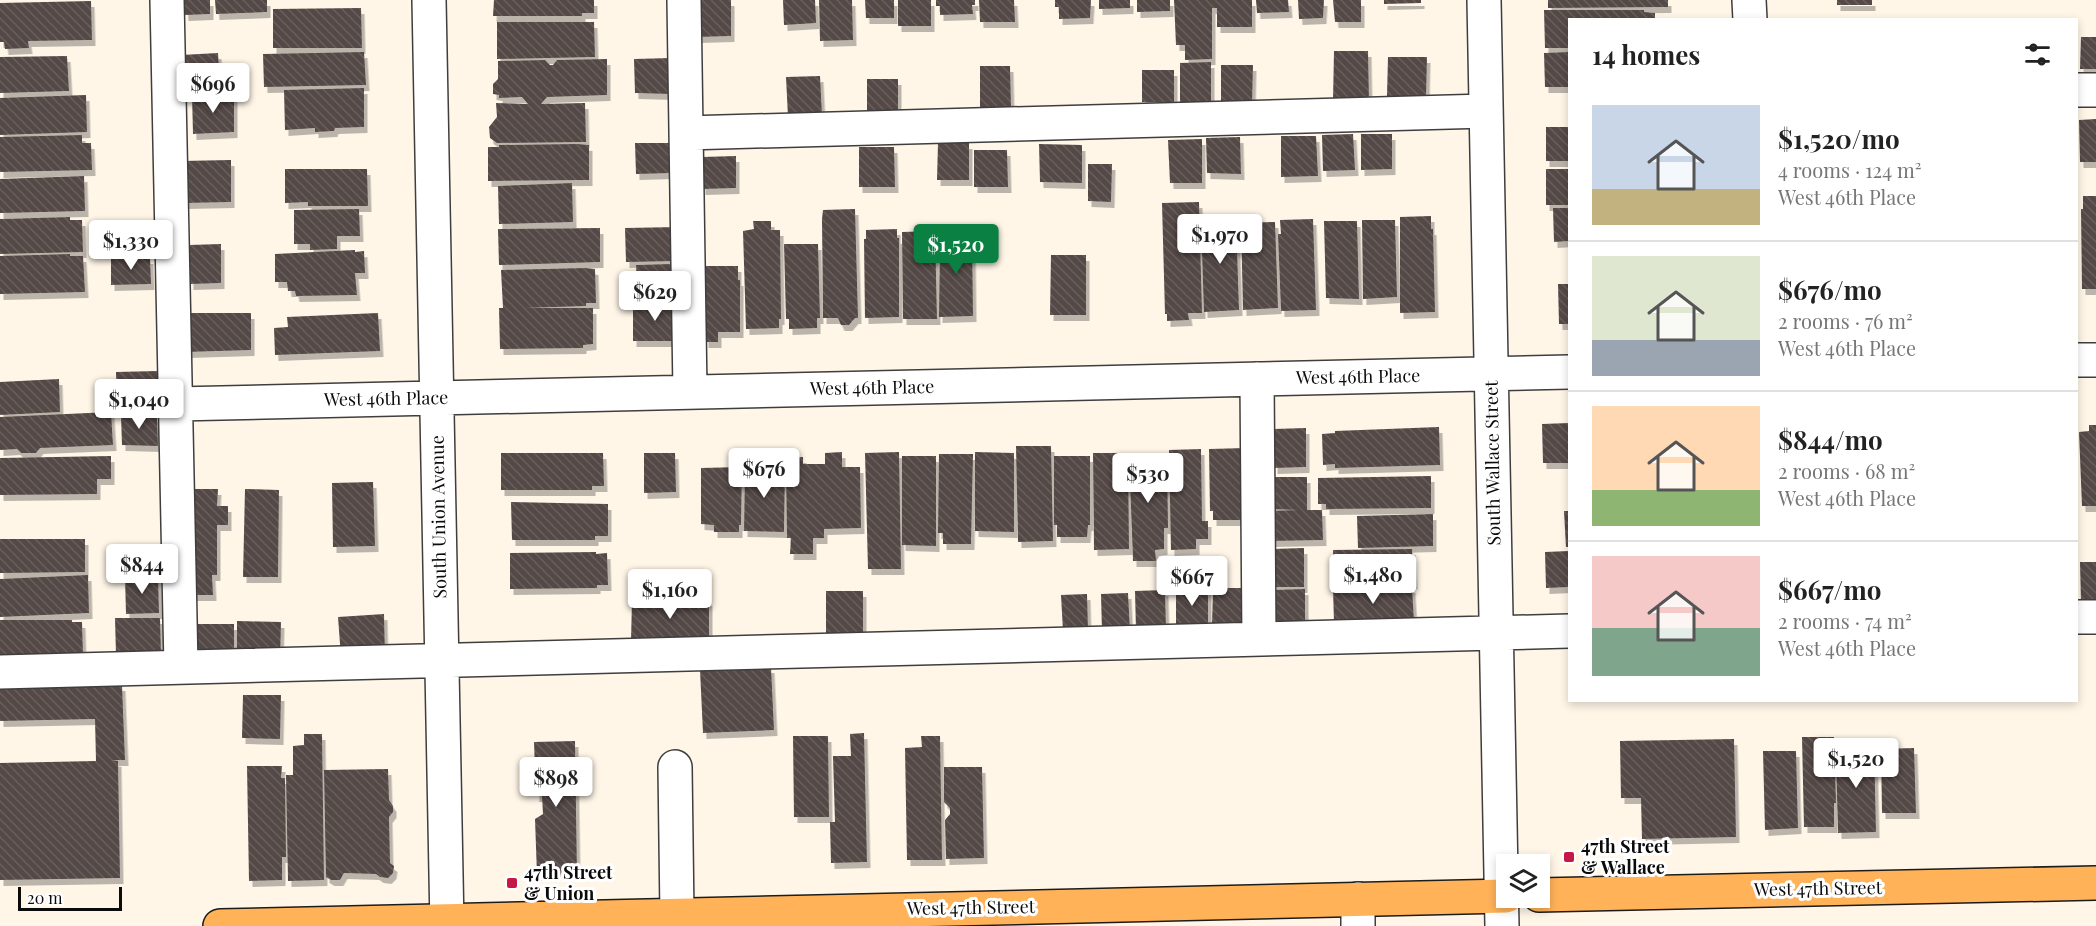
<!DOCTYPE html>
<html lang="en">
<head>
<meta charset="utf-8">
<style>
  body { margin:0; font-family:"Playfair Display",serif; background:#f2f2f2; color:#222; height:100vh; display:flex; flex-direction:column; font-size:22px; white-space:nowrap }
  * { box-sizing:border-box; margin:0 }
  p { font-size:20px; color:#767676 }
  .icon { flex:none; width:33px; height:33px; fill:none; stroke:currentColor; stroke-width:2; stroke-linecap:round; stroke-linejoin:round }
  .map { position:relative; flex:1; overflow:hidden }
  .panel { position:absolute; left:1568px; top:18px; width:510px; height:684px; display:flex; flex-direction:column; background:#fff; border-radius:0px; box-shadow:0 3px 9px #0003 }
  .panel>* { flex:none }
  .buttons { position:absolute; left:1496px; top:854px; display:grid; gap:12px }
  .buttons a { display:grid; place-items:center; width:54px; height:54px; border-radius:0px; background:#fff; box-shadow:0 3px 9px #0003; font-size:30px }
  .scale { position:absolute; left:18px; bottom:15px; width:104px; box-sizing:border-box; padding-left:6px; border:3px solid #0b0b0b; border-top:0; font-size:16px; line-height:21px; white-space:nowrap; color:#0b0b0b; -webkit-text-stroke:4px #fff; paint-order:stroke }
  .price { position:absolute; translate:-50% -51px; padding:0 14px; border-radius:6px; background:#fff; color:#222; font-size:20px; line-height:39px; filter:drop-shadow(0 2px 3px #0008) }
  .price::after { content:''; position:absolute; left:50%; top:36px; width:18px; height:14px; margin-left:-9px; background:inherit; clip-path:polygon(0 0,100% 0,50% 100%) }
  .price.active { background:#0b8043; color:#fff }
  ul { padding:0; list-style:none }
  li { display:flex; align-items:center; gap:18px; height:150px; padding:0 24px }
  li+li { border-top:2px solid #e0e0e0 }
  li span { display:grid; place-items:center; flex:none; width:168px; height:120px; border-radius:0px; color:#555 }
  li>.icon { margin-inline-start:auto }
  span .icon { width:72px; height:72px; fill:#fffc; stroke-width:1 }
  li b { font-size:26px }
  h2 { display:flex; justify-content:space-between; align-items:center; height:72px; padding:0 24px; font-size:26px }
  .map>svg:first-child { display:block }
  .building { fill:url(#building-back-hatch); filter:url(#shadow) }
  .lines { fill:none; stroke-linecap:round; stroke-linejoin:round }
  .minor-casing { stroke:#3e3e3e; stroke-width:36 }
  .major-casing { stroke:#1c1c1c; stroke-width:36 }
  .minor { stroke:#fff; stroke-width:33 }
  .major { stroke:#ffb258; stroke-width:33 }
  .poi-dot { fill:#c51846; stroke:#fff; stroke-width:2 }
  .labels { text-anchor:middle; stroke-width:6; stroke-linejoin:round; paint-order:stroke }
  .street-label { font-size:18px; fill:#0b0b0b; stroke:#fff }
  .poi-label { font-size:18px; font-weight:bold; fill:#0b0b0b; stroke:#fff; text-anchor:start }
</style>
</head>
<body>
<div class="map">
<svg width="2096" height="926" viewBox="0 0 2096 926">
  <defs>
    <pattern id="building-back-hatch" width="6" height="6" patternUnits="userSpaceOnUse" patternTransform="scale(1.5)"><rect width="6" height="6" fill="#544946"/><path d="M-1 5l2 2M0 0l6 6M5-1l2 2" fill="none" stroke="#685f5c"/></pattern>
    <filter id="shadow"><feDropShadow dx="3.5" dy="6" stdDeviation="0" flood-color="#0004"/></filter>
  </defs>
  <rect width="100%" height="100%" fill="#fff6e8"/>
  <!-- building -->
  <path class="building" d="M184,0H210V14L185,15Z
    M215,0H267V12L216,14Z
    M494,0H594V13H582V16H493Z
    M695,0H731V36L696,37Z
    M783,0H815L816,23L784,25Z
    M819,0H852L853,40L820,41Z
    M865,0H894V18H866Z
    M898,0H931V26H898Z
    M936,0H975V5H972L973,14L940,15V6H936Z
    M979,0H1014L1015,22H980Z
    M1055,0H1091L1090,18L1059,19V7H1055Z
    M1099,0H1130V8L1099,9Z
    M1137,0H1170V11L1137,12Z
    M1174,0H1252V27H1217V8H1212V59L1185,60V45H1176Z
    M1256,0H1288L1289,12L1257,13Z
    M1298,0H1324L1323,18L1299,19Z
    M1333,0H1361V22H1335Z
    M1384,0H1421V3L1384,4Z
    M1548,0H1668V7L1548,8Z
    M1837,0H1872V5H1837Z
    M91,1L92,40L28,41L29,48L5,49L4,42H0V3Z
    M361,8L362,48H273V9Z
    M1544,10H1644V12L1655,13V20H1569V48H1545Z
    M497,22H594L595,57L497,59Z
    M2081,37H2096V69H2080Z
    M1334,51H1368L1369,101H1333Z
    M364,52L366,85L264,87L263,54Z
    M1569,52V87H1545L1544,53Z
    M218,53L220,87L183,89L181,55Z
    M67,56L69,91L0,93V57Z
    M1388,57H1427L1426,97L1387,96Z
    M671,58V94L635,93L634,59Z
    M607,59V95L547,97L541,104L585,103L586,142L497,143L490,138L489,127L497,117L496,103L528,104L522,97L499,98V95L493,94V84L498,79V61L545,60L550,65H553L557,60Z
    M1211,62V103H1180V63Z
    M1221,65H1253L1252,105H1221Z
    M980,66H1010L1011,108H980Z
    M1142,70H1174V102H1142Z
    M820,76L822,115L788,117L786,77Z
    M867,79H898V113L867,112Z
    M364,88V127L335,128L334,131L315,132V128L285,130L284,90Z
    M86,95L87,132L0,135V98Z
    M192,95H234V132L193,134Z
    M2096,119V162H2080L2079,120Z
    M1546,127H1569V161H1546Z
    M1353,134L1355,170L1323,171L1322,135Z
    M1361,134H1392V169L1361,170Z
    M82,135V143H91L92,170L0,172V137Z
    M1281,136H1316L1318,176L1281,177Z
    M1240,137L1241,174L1207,173L1206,138Z
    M1202,139V183H1170L1168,140Z
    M635,143H671V173L636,174Z
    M938,143H969V180H937Z
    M577,144L589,145V180L488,181V147H499V145Z
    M1039,144L1082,145V183L1040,182Z
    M859,147H894L895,187H859Z
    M974,150H1007L1008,187H974Z
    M736,156V188L702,189V157Z
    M231,160V202L183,203L182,161Z
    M1088,164H1112L1111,202L1088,201Z
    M285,169H367L368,206H308V202L285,203Z
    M1546,169H1569V205H1546Z
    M84,176L85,211L0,213V179Z
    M572,183L573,222L499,224L498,186Z
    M2083,196H2096V289H2082L2081,209H2083Z
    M1199,202L1202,313H1188L1189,320L1167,321V314H1165L1162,203Z
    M1553,208H1569V241L1554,242Z
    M359,209L360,236H337V249L310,250V244H294V210Z
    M855,209L858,318H855L849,325H841L838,318H823L822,219L823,210Z
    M1431,216V229H1433L1435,312L1400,313V217Z
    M70,217V220H82L83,252L0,254V219Z
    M1236,218L1239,310L1204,312L1201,220Z
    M1313,219L1316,310L1281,311L1278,234H1281L1280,220Z
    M1362,220H1395L1397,297L1363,299Z
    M753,221H771V230H780L781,319H779V328L746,329L743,231L754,229Z
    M1324,221H1357L1359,299L1326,298Z
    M1275,222L1278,308L1243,310L1241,223Z
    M678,227V261L626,262L625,228Z
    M600,228V262L499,265L498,229Z
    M897,229V238H899V317L865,318L864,239H866V230Z
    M935,231L937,319H903L902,232Z
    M972,232L973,316L939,317L940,233Z
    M221,244V283L190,284L189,245Z
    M784,244H818L820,318H817V328L789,329V319H786Z
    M355,250V252L364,251L365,273H355L357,295L296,296L295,291H288L287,282H275V254Z
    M70,254V256H83L85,292L0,294V256Z
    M1051,255H1086V315H1050Z
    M111,258H150L151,284L111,285Z
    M671,264L673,302H638L636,265Z
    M703,266H738V280H740V332H718V342H705Z
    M585,268L595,269L596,303H586V306L525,308H593V344L583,345V348L500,349L499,308H503L501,270Z
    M1558,284H1569V324H1559Z
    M633,303H677V341H633Z
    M185,313H251V350L185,352Z
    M378,313L380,351L275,355L274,328L288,327L287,317Z
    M157,371V412H117L116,372Z
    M59,379L60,412L0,415V382Z
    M111,412L113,445L40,448L36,453H21L17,449L0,450V417Z
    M121,415L157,416L158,446L122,445Z
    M1569,423V463H1543L1542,424Z
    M2089,425H2096V506H2082L2079,432L2089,431Z
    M1439,427L1440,465L1335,468V464L1323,465L1322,434L1335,433V431Z
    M1306,428V467L1274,468V429Z
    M1016,446H1051L1053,541L1018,542Z
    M1246,448L1244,520H1213V511H1210L1209,449Z
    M1201,449L1202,521H1208V539H1196V549L1171,550L1169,450Z
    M842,452V467H860L861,528L824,529V538H813V554H790L791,538H787L786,464H788V458L803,457V464H825V453Z
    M899,452L901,569H868L865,453Z
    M975,452L1014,453V532L975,531Z
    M501,453H603L604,486H592V490H501Z
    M644,453H675L676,492L644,493Z
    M1093,453H1128L1129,549L1094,550Z
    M1129,453H1167L1168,528H1164V549L1155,550L1156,561H1133Z
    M939,454H973L971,544H943V533H938Z
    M111,456V479H97V494L0,495V458Z
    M902,456H936V546L902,545Z
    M1054,456H1090V525H1088L1087,537H1057V525H1054Z
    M745,465L785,467L784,532L744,531Z
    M742,467L741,525H739V532H714V525L701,524V468Z
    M1431,476V508L1326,509V504H1318V478Z
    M1270,477H1307V510H1322L1323,540L1269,541L1268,511L1298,510L1270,509Z
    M373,482L375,546L333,547L332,483Z
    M185,489H218L217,506H228V525H217V575H212L213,595H189Z
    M245,489L279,490L278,577H243Z
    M511,502L608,504V536H595V540H512Z
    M1564,511H1569V547H1566Z
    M1433,514V546L1358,548L1357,516Z
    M0,539H85V572L0,573Z
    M1304,548V587H1273L1272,549Z
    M1412,549L1414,583L1334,585L1333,550Z
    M1569,551V587L1546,588L1545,552Z
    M596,552V554L607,553L608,585H597V588L510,589V553Z
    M2080,562H2096V601L2081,602Z
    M88,575L89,613L0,617V579Z
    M685,575H702V594H685Z
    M158,576L159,613L126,614L125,577Z
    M1208,587V626H1176V588Z
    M1412,587L1414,621L1334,623L1333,588Z
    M1213,588H1247V625H1212Z
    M1305,589V628L1274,629L1273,590Z
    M1165,590L1166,631H1136L1135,591Z
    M826,591H863V635H826Z
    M1128,593L1130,632H1102L1101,594Z
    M1087,594L1088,630L1063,631L1061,595Z
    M632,600H709V640L631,641Z
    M384,614L385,658L341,657L338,617Z
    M115,618H160L161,654L116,655Z
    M0,620H72V622H82L83,656L0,661Z
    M237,621L281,622L280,661L237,660Z
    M194,624H234V660H194Z
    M771,667L774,730L703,733L700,670Z
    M122,685L125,760H112L118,761L120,878L0,880V763L96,761L95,719L0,721V688Z
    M243,695H281L280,739L242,738Z
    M864,733L867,862L831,863L830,822H835L833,756H851L850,734Z
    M304,734H322L324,880L288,881L286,775H293V746L304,745Z
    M793,736H828L829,817H794Z
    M921,736H940L942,860H907L905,748L922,747Z
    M1802,737H1834L1836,803H1834V827H1804Z
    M1734,739L1736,837L1642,839L1641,798H1621L1620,741Z
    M575,741L577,874L537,875L535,819L543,814L542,796H536L534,742Z
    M1874,744L1876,832L1838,833L1836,756H1838V745Z
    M1914,748L1916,813H1882L1881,749Z
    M1763,751H1796L1798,828L1765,830Z
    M247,766H282L281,778H285L286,857H282V880L249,881Z
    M944,767H982L984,858L946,859L945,820L950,814V808L944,802Z
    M388,769L389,800L393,806V812L389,817L390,863L394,866L393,873L388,878L380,877L376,874L344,873L340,880H331L326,877L324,770Z"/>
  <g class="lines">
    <defs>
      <path id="minor" d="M167,0L181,667
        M429,0L447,926
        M684,0L690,392
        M1484,0L1502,926
        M1749,0L1750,20
        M2076,90H2096
        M686,133L1486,111
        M2076,360H2096
        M1257,379L1259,639
        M176,404L1569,372
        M2076,617H2096
        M0,672L1569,631
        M675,767L677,915
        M1358,899V926"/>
      <path id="major" d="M1539,895L2096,883
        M220,926L1506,896"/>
    </defs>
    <!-- minor casing -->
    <use href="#minor" class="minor-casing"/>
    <!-- major casing -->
    <use href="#major" class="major-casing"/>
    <!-- minor -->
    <use href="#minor" class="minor"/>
    <!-- major -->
    <use href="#major" class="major"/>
  </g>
  <!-- markers -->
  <g class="poi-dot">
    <rect x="1563" y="851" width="12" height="12" rx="3"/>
    <rect x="506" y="877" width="12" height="12" rx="3"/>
  </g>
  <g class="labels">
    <!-- street labels -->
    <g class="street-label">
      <text transform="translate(1358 377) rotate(-1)" y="6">West 46th Place</text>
      <text transform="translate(872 388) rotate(-1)" y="6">West 46th Place</text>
      <text transform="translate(386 399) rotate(-1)" y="6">West 46th Place</text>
      <text transform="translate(1493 463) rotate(-91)" y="6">South Wallace Street</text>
      <text transform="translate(439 517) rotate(-91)" y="6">South Union Avenue</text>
      <text transform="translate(1818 889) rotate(-1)" y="6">West 47th Street</text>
      <text transform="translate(971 908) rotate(-1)" y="6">West 47th Street</text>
    </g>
    <!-- poi labels -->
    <g class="poi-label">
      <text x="1581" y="853">47th Street<tspan x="1581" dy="21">&amp; Wallace</tspan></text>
      <text x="524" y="879">47th Street<tspan x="524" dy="21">&amp; Union</tspan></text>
    </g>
  </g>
</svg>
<div class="buttons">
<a><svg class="icon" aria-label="layers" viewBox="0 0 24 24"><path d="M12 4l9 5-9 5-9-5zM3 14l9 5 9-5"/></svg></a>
</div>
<div class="scale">20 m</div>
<b class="price" style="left:213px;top:114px">$696</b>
<b class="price" style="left:1220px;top:265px">$1,970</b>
<b class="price" style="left:131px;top:271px">$1,330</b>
<b class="price active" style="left:956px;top:275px">$1,520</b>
<b class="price" style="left:655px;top:322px">$629</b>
<b class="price" style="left:139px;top:430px">$1,040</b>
<b class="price" style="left:764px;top:499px">$676</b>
<b class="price" style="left:1148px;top:504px">$530</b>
<b class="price" style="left:142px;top:595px">$844</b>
<b class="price" style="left:1373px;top:605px">$1,480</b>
<b class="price" style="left:1192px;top:607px">$667</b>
<b class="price" style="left:670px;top:620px">$1,160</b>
<b class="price" style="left:1856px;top:789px">$1,520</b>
<b class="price" style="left:556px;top:808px">$898</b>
<section class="panel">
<h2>14 homes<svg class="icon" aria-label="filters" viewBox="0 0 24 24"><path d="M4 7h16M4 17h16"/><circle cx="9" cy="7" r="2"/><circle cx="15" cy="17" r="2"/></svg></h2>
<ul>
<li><span style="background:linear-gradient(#c9d6e8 70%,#c2b280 0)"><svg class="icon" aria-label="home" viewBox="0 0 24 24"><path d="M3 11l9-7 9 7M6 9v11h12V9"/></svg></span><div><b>$1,520/mo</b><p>4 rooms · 124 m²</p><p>West 46th Place</p></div></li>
<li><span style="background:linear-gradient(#dfe7d0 70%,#9aa5b1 0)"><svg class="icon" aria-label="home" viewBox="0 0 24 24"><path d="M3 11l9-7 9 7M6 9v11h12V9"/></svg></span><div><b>$676/mo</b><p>2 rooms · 76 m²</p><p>West 46th Place</p></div></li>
<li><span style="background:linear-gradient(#ffd9b3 70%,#8fb573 0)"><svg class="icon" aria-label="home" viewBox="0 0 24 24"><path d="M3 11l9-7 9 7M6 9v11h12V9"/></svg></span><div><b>$844/mo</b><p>2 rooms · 68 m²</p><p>West 46th Place</p></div></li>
<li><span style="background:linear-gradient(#f6c9c9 60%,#7fa58c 0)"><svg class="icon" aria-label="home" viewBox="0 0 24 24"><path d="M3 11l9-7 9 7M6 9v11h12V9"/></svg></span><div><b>$667/mo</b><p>2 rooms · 74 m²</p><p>West 46th Place</p></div></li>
</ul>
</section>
</div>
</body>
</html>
